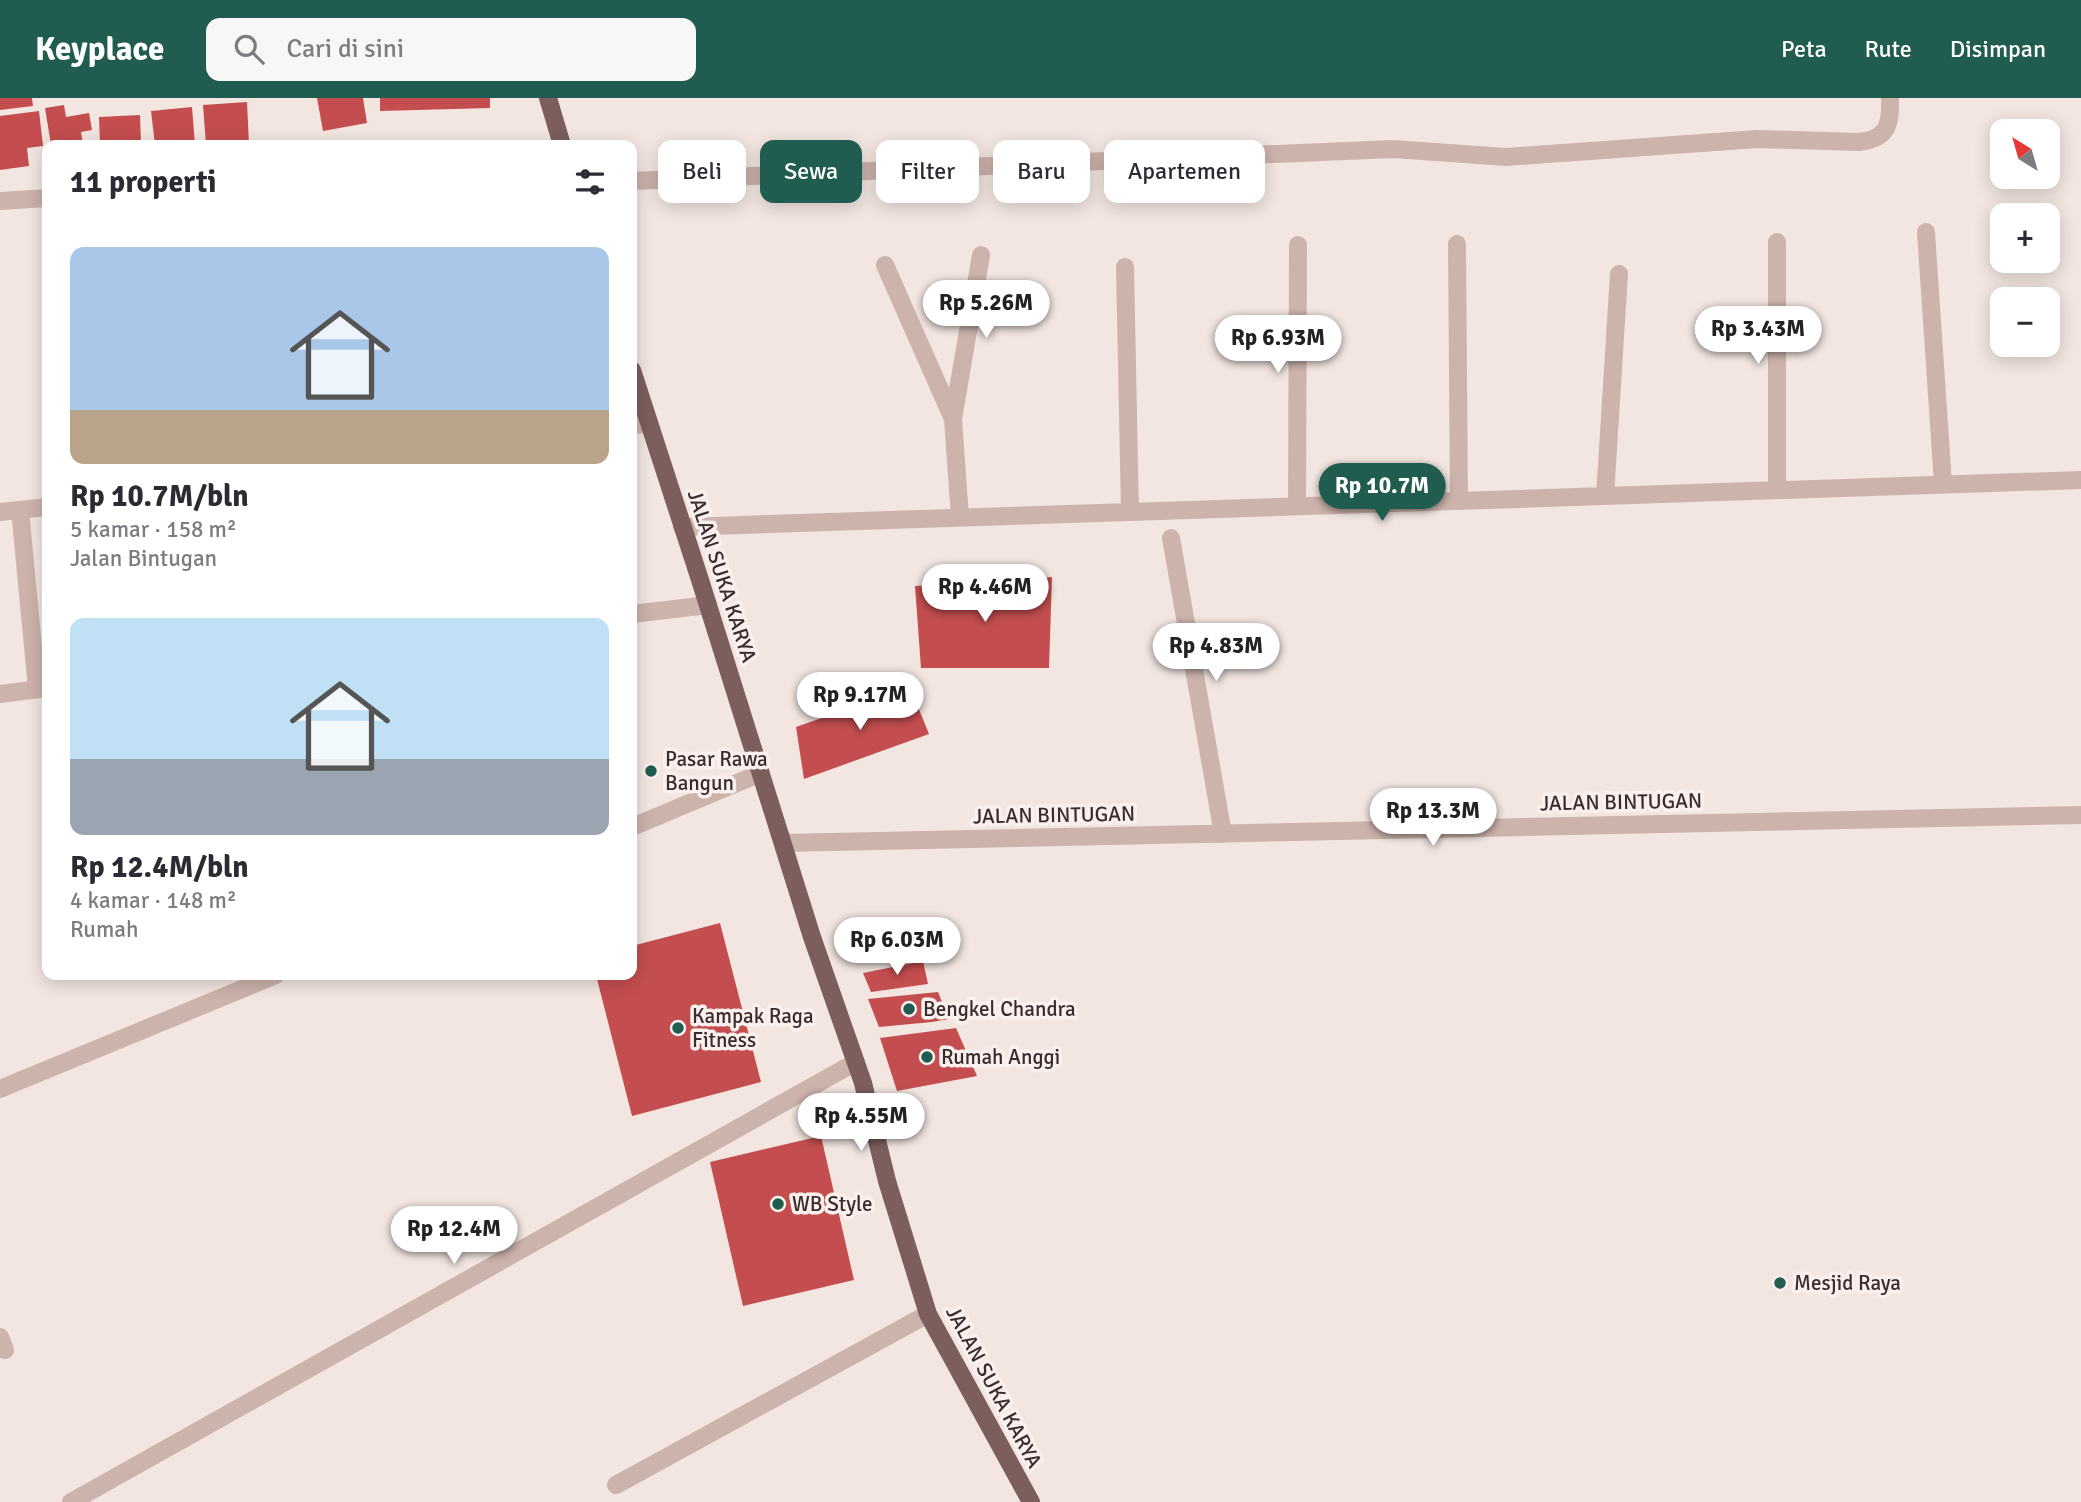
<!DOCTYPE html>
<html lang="id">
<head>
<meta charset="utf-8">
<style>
  body { margin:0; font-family:Signika,sans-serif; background:#f7f7f7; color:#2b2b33; height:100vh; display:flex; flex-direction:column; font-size:26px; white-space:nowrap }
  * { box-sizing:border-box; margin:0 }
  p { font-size:23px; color:#7c7c81 }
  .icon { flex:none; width:38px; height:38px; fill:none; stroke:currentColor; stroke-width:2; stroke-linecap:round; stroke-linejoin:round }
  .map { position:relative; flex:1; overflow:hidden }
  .sheet { position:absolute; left:42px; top:42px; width:595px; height:840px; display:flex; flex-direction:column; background:#fff; border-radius:14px; box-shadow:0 4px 18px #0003 }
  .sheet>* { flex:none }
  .top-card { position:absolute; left:658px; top:42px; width:665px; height:63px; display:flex; gap:14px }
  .needle { width:46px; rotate:323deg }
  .buttons { position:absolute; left:1990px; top:21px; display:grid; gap:14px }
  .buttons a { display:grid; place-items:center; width:70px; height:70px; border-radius:14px; background:#fff; box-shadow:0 4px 18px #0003; font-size:35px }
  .price { position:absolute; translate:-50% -60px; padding:0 16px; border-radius:24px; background:#fff; color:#222; font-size:23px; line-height:46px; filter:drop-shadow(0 2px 4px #0008) }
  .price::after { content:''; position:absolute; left:50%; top:42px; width:21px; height:16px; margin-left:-10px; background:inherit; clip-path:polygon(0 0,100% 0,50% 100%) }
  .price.selected { background:#205c50; color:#fff }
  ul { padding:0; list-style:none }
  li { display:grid; align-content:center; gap:14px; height:371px; padding:0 28px }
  li span { display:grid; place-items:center; height:217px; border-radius:14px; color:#555 }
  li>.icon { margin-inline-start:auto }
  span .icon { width:126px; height:126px; fill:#fffc; stroke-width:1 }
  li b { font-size:30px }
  h2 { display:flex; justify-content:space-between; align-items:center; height:84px; padding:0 28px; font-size:30px }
  .chip { padding:0 24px; border-radius:14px; background:#fff; box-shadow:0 4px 18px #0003; font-size:24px; line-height:63px }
  .chip.selected { background:#205c50; color:#fff }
  header { display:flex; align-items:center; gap:42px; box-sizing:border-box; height:98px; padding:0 35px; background:#205c50; color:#fff }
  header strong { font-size:33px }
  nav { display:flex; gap:38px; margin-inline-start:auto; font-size:24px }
  .search { width:490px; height:63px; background:#f7f7f7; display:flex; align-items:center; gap:18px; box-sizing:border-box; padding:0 24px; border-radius:14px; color:#7c7c81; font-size:26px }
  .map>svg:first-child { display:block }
  .building { fill:#c44e4f }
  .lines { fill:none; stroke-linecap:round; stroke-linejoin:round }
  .minor { stroke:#ccb3ac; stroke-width:18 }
  .major { stroke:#7c5f5c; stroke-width:18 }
  .poi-dot { fill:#205c50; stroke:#faf1ee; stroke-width:2.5 }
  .labels { text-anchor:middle; stroke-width:7; stroke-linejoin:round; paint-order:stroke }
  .street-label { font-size:21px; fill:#3a2c2b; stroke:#faf1ee }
  .poi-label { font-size:21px; fill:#3a2c2b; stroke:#faf1ee; text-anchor:start }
</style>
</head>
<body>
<header>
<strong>Keyplace</strong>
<div class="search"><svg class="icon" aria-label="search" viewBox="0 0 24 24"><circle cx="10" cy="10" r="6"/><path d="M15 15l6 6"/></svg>Cari di sini</div>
<nav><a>Peta</a><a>Rute</a><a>Disimpan</a></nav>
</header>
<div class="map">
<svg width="2081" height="1404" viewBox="0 0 2081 1404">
  <rect width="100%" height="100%" fill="#f3e6e1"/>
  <!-- building -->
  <path class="building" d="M0,0H32L33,8L0,12Z
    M317,0H363L367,25L323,33Z
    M380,0H490V10L380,13Z
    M247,4L249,47H206L203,7Z
    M64,7L66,19L89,15L92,32L81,34L83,47H51L45,10Z
    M192,9L195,47H155L151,13Z
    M39,13L43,48L27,50L29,68L0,72V18Z
    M140,17L141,47H100L99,19Z
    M1052,479L1049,570H921L915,488Z
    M910,589L929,636L804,681L796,629Z
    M720,825L761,984L632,1018L596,877H632V848Z
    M923,863L928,886L871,894L863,875Z
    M938,894L949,921L932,924L879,929L868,901Z
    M956,930L977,978L897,993L880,940Z
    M821,1038L854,1182L743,1208L710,1064Z"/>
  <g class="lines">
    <!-- minor -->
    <path class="minor" d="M632,83L1393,51L1506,59L1757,41L1859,44C1888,41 1891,26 1890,0
      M0,103L47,100
      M1926,134L1943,386
      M1777,144V392
      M1457,146L1459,403
      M885,167L953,321L960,419
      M1125,169L1130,414
      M953,321L981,157
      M632,328L648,325
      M1605,398L1619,176
      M1297,408L1298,147
      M20,412L37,591
      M0,414L47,409
      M682,429L2081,382
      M1171,440L1223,736
      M632,516L708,507
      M0,596L47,590
      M632,729L761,675
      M784,745L2081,717
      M0,991L276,877
      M0,1239L5,1252
      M616,1387L928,1216
      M71,1404L856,964"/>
    <!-- major -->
    <path class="major" d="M548,0L562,47
      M632,272L701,485L812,839L863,985L887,1083L928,1216L1031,1404"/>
  </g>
  <!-- markers -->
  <g class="poi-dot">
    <circle cx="651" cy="673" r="7"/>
    <circle cx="909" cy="911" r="7"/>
    <circle cx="678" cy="930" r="7"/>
    <circle cx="927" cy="959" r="7"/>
    <circle cx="778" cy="1106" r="7"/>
    <circle cx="1780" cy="1185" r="7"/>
  </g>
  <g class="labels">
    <!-- street labels -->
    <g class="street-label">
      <text transform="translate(722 478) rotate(72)" y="7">JALAN SUKA KARYA</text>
      <text transform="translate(1621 704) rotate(-1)" y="7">JALAN BINTUGAN</text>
      <text transform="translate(1054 717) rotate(-1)" y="7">JALAN BINTUGAN</text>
      <text transform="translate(994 1289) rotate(62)" y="7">JALAN SUKA KARYA</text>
    </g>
    <!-- poi labels -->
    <g class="poi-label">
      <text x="665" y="668">Pasar Rawa<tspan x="665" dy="24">Bangun</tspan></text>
      <text x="923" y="918">Bengkel Chandra</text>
      <text x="692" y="925">Kampak Raga<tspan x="692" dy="24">Fitness</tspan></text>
      <text x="941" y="966">Rumah Anggi</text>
      <text x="792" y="1113">WB Style</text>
      <text x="1794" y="1192">Mesjid Raya</text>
    </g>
  </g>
</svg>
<div class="buttons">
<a><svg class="needle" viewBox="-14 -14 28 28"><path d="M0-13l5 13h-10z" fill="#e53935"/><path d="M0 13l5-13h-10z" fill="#7c7c81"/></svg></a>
<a>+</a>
<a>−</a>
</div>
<b class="price" style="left:986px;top:242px">Rp 5.26M</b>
<b class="price" style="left:1758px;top:268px">Rp 3.43M</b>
<b class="price" style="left:1278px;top:277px">Rp 6.93M</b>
<b class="price selected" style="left:1382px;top:425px">Rp 10.7M</b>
<b class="price" style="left:985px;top:526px">Rp 4.46M</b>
<b class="price" style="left:1216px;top:585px">Rp 4.83M</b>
<b class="price" style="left:860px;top:634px">Rp 9.17M</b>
<b class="price" style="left:1433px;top:750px">Rp 13.3M</b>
<b class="price" style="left:897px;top:879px">Rp 6.03M</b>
<b class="price" style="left:861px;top:1055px">Rp 4.55M</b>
<b class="price" style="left:454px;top:1168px">Rp 12.4M</b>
<div class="top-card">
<a class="chip">Beli</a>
<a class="chip selected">Sewa</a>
<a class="chip">Filter</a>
<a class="chip">Baru</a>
<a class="chip">Apartemen</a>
</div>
<section class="sheet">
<h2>11 properti<svg class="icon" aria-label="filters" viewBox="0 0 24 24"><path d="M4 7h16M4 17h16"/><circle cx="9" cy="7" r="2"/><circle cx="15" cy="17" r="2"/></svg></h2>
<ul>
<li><span style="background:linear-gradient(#a9c7e8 75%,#b9a48a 0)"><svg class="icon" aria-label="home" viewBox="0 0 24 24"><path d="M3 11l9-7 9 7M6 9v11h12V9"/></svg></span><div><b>Rp 10.7M/bln</b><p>5 kamar · 158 m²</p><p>Jalan Bintugan</p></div></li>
<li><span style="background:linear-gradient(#bfe0f5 65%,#9aa5b1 0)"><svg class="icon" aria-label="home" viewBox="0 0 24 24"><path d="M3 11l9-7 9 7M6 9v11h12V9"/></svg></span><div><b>Rp 12.4M/bln</b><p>4 kamar · 148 m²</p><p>Rumah</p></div></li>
</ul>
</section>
</div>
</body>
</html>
